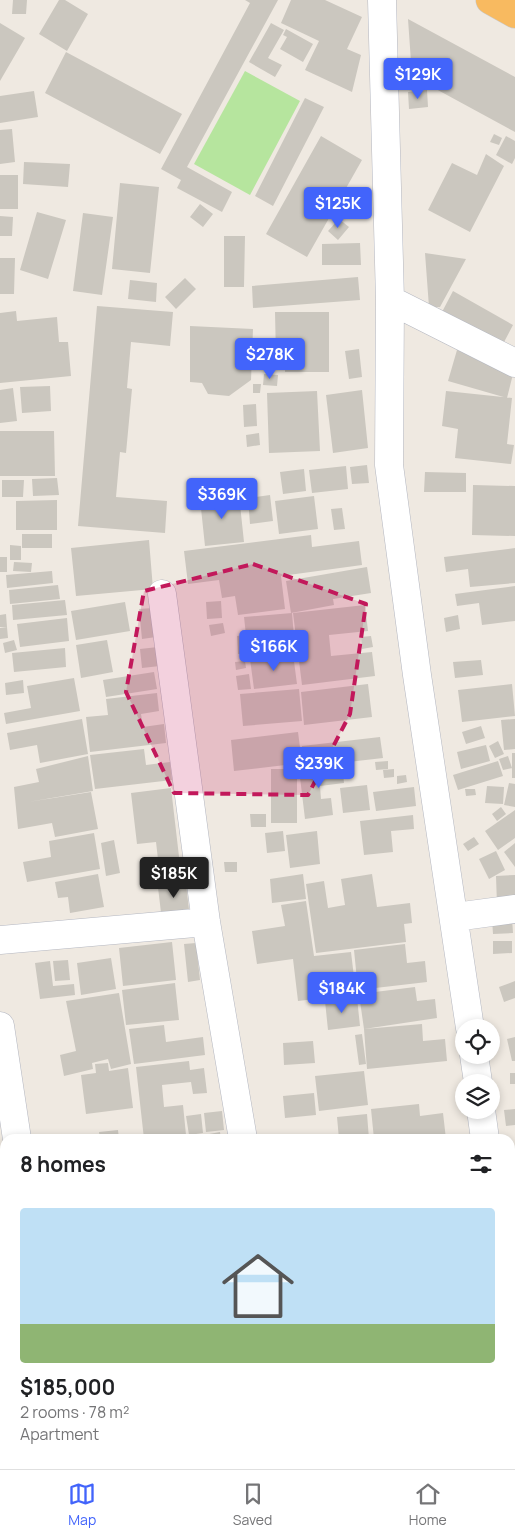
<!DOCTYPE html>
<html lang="en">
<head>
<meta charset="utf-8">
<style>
  body { margin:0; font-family:Manrope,sans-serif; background:#f2f2f2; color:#202124; height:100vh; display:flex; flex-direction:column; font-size:19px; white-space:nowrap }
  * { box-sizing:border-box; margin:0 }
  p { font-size:16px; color:#757577 }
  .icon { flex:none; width:28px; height:28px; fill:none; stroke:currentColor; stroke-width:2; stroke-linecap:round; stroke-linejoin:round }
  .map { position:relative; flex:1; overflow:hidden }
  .drawer { position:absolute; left:0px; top:1134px; width:515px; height:336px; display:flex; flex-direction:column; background:#fff; border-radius:15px 15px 0 0; box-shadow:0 2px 8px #0003 }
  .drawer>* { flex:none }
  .buttons { position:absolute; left:455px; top:1019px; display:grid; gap:10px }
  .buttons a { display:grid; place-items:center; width:45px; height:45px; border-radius:50%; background:#fff; box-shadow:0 2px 8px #0003; font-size:25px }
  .price { position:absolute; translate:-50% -42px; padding:0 11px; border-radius:5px; background:#4264fb; color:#fff; font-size:16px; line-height:32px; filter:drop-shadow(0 1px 2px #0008) }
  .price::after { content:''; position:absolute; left:50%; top:30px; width:15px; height:11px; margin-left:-8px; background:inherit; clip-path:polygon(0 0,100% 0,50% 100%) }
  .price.active { background:#222; color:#fff }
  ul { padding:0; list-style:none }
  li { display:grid; align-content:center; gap:10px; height:265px; padding:0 20px }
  li span { display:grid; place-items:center; height:155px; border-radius:5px; color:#555 }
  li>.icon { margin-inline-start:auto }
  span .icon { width:90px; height:90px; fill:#fffc; stroke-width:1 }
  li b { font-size:21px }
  h2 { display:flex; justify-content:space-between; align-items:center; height:60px; padding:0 20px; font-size:21px }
  .tabs { display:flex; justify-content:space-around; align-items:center; height:70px; border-top:1px solid #e0e0e0; background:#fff; font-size:14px; color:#757577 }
  .tabs a { display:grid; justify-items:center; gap:2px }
  .tabs .active { color:#4264fb }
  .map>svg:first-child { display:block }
  .green { fill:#b6e59e }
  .building { fill:#cbc7bf }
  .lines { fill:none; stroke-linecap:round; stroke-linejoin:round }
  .minor-casing { stroke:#b4b7c1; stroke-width:29 }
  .trunk-casing { stroke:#c9c9c9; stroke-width:29 }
  .minor { stroke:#fff; stroke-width:28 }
  .trunk { stroke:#f8ba60; stroke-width:28 }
  .marked { fill:#c2185b; fill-opacity:0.2; stroke:#c2185b; stroke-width:4; stroke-dasharray:10 6; stroke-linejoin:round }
</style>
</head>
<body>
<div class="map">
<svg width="515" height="1469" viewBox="0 0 515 1469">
  <rect width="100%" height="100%" fill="#efe9e1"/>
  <!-- green -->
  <path class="green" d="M245,71L300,101L250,195L194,164Z"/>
  <!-- building -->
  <path class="building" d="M13,0H27L26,14H12Z
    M59,0H65L88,14L67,51L39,34Z
    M245,0H278L187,167L232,192L222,212L177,188L181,180L161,169L250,3Z
    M291,0H325L362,17L347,49L361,55L352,92L305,70L319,41L281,23Z
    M408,19L515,77V132L412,76Z
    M0,23L25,38L0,81Z
    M271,23L284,30L268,58L282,65L275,77L249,62Z
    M286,29L313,44L303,62L280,49L287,37L283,35Z
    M66,52L182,114L160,154L45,93Z
    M427,90L428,107L409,109L408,92Z
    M34,91L38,117L0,123V96Z
    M305,98L324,107L273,206L255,196Z
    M12,129L15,162L0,164V130Z
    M494,134L502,138L499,145L490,142Z
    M321,136L362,160L307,257L266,234Z
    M506,136L515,141V158L512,164L496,155Z
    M486,154L504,166L470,232L428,210L452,163L477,175Z
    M24,162L70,164L68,187L23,184Z
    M0,175H18V209H0Z
    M120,183L159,187L150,273L112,269Z
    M200,204L213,214L203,227L190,217Z
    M37,212L66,220L48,279L20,270Z
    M83,213L113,217L102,295L73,291Z
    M0,216L13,217L12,236H0Z
    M339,219L349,227L338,240L328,231Z
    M224,236H245L244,287H224Z
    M360,243L361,265H322V244Z
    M425,253L466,259L440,307H429Z
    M0,258H15L14,294H0Z
    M358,277L360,300L253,308L252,286Z
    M185,278L196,289L176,309L165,297Z
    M130,280L157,283L156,302L128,299Z
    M453,291L513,325L503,344L442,312Z
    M97,306L173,312L170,346L131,342L127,388L132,389L126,453L120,452L116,497L167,501L165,533L78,526Z
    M16,311L17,321L57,317L59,342H68L71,376L0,383V313Z
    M275,312H329V372H285V357L276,358Z
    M190,326L253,329L251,380L229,396L208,394L202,383L190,382Z
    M359,349L362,377L349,379L345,351Z
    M457,350L515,366L507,398L448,381Z
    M264,374L278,375L277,386L263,385Z
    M253,384H261L260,393H253Z
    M50,386L51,411L22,413L20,387Z
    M13,388L17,421L0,423V390Z
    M362,390L368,448L333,453L326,395Z
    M317,391L320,451L269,453L267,393Z
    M446,391L512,398L507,444L514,445L511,464L455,458L458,429L442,426Z
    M256,404L257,426L244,427L243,405Z
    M0,431H54L55,476H0Z
    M259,433L260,445L247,447L246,435Z
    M367,465L369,483L352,484L350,467Z
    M346,466L348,489L312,493L309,470Z
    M304,469L306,491L283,494L280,472Z
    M425,472L466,473V492H424Z
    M57,478L59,495L33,496L32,479Z
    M2,480H24L23,497H2Z
    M249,484V491L226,493L225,487Z
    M473,485L515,486V536L472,535Z
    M239,495L244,542L205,546L200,499Z
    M270,495L273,521L250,524L248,498Z
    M314,496L318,529L279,534L275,501Z
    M57,500V530H16V501Z
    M342,508L345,529L334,530L331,509Z
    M22,534H52V548H22Z
    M311,535L312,547L359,541L362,565L281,576L285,609L238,615L235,596L222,598L219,580L188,584L184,551Z
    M149,540L153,589L76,596L71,548Z
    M10,545L21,546V560H10Z
    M515,548V583L470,587L468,569L446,572L444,557Z
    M0,557H7V572H0Z
    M14,562L32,563L31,572L13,571Z
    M367,567L371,593L333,599L334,605L291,613L286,581Z
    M52,571L53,583L7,588L6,575Z
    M58,585L60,599L10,604L9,590Z
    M515,586V621L482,625L479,603L457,606L455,594Z
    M65,600L67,615L13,620L12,605Z
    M221,601L222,618L207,619L206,602Z
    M125,602L130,631L76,640L71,611Z
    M365,605L368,631L329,635L331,656L372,652L375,676L302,685L293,613Z
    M153,608L156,637L142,639L139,609Z
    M292,613L295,649L238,654L237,636L246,635L244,617Z
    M6,614L7,627H0V615Z
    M458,615L460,629L446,632L444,618Z
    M67,618L69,641L20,647L17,624Z
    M223,623L225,633L211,636L209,625Z
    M7,627L8,638L0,639V628Z
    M371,636L373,647L362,649L361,637Z
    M14,640L17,650L5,653L3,643Z
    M107,640L113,672L81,678L76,645Z
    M158,647L160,666L142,668L140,649Z
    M65,648L66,667L14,672L12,653Z
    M293,654L297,684L254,689L250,659Z
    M481,660L483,675L455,678L453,662Z
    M245,661L246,668L236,670L235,662Z
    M154,672L157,689L106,697L103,680Z
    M249,674L251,689L238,690L236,676Z
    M74,678L80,711L6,724L4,713L31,708L27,686Z
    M23,680L24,693L6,695L5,683Z
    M368,684L372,717L304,725L301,692Z
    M512,684L515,716L462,722L458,690Z
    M299,689L302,721L243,726L240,694Z
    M157,693L159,711L141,714L143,727L164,724L166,743L90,752L86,717L108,715L106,699Z
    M82,719L88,754L40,763L37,745L10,750L7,733Z
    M515,719V749L504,750L501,720Z
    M481,726L485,738L466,744L462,732Z
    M298,732L302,763L234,771L231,740Z
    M380,737L383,758L305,767L302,746Z
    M498,741L504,754L495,758L489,746Z
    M486,745L490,761L461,769L457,752Z
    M144,749L146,765L170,762L172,780L95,789L90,755Z
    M512,753H515V778H512Z
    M88,756L93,791L28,802L91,792L98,829L55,837L52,823L18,829L14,787L39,782L36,769Z
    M508,756L512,768L503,770L499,759Z
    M388,761V769L376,770L375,762Z
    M498,761L503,776L458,790L453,775Z
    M342,764L344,783L320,786L321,799L331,798L333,815L305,819L299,769Z
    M271,769H297V823H271Z
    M394,769V777L384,778L383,770Z
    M406,775L407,782L397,784V776Z
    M509,783L515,784V807L504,805Z
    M367,785L370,810L343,813L340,788Z
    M487,786L504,787L503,804L485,803Z
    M414,787L416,806L376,811L373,792Z
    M171,788L180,865L159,868L156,842L137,844L131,793Z
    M465,789H475L476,795L466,796Z
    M501,807L506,814L497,821L492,814Z
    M515,810V838L498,850L485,831Z
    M250,814H266V827H251Z
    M413,815L414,829L391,831L393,852L364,855L360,821Z
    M283,831L285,851L267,853L265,833Z
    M317,831L320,864L290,868L286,835Z
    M94,833L100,869L27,882L23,862L51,857L49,841Z
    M474,837L479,844L468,851L463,844Z
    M114,840L120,873L106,876L101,843Z
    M515,843V867L504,852Z
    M496,851L505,870L489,879L479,859Z
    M224,862H237V872H225Z
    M98,874L104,907L70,913L68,897L58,898L55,882Z
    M303,874L306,899L272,903L270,879Z
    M372,874L377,907L410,903L412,923L404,924L406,942L316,953L306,884L324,881L328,908L345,905L341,879Z
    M515,875V904L497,905L496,876Z
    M185,876L190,918L162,921L157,879Z
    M306,901L314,956L351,952L356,994L298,1001L293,959L257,964L252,931L285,926L281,905Z
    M492,918H512L513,933L493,934Z
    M493,941H512V953L493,954Z
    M172,942L176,980L123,986L119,948Z
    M196,943L200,980L188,982L184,944Z
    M405,944L407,963L425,961L427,982L358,990L354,950Z
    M111,958L116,989L81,995L77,963Z
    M68,960L70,980L55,981L53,961Z
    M50,961L53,986L74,984L75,995L40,999L35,963Z
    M515,981V998L504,1002L499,987Z
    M175,983L179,1020L126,1025L122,990Z
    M415,987L417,1001L435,999L437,1018L364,1029L359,994Z
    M119,993L131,1064L111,1069L108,1059L92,1063L93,1069L64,1076L60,1055L76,1051L66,1001Z
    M357,998L360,1026L328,1030L325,1001Z
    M422,1024L423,1041L445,1039L447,1061L367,1069L364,1029Z
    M164,1025L166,1042L203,1037L205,1055L134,1064L129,1029Z
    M362,1034L366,1064L359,1065L355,1035Z
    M515,1037V1061H512L507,1039Z
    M313,1041L315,1063L284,1065L283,1043Z
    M189,1061L190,1070L204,1068L207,1093L193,1094L191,1082L162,1085L164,1107L183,1105L186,1135L144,1139L136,1067Z
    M108,1063L109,1071L128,1068L133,1108L86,1114L81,1075L96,1073L95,1064Z
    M364,1071L368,1105L319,1111L315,1076Z
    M510,1073H515V1084H510Z
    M314,1093L316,1115L285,1118L283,1096Z
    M419,1104L420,1116L443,1113L446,1139H374L371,1109Z
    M515,1109V1125L506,1126L504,1110Z
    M222,1111L224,1130L206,1132L204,1113Z
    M201,1114L203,1133L189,1135L186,1116Z
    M367,1114L369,1139H339L337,1117Z
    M118,1130L119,1139H100L99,1132Z
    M220,1132L221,1139H205L204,1135Z
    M203,1135L204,1139H189V1137Z
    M0,1280H5V1317L0,1318Z
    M5,1327V1358H2L5,1371V1414H3L4,1432L0,1433V1328Z
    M5,1435V1465H34V1469H2L0,1436Z
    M180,1465L181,1469H109L108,1466Z
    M186,1465H235V1466L228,1469H187Z
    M241,1465H264L265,1469H241Z"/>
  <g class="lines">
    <defs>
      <path id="minor" d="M382,0L390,300L389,465L417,675L470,1028
        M390,300L515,363
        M162,594L206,922L243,1139
        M455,917L515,909
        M0,940L206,922
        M0,1026L17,1139
        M474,1055L478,1082
        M481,1110L485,1139
        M510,1323L515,1360
        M66,1465L67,1469
        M299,1465L300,1469"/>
      <path id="trunk" d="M490,0L515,14"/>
    </defs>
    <!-- minor casing -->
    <use href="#minor" class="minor-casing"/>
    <!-- trunk casing -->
    <use href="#trunk" class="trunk-casing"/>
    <!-- minor -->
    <use href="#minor" class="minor"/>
    <!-- trunk -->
    <use href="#trunk" class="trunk"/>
  </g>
  <!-- marked area -->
  <path class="marked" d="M253,564L366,604L350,714L308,795L174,793L126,692L144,591Z"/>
</svg>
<div class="buttons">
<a><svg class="icon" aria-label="locate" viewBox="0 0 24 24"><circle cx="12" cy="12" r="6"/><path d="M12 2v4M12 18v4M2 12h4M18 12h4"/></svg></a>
<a><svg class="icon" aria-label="layers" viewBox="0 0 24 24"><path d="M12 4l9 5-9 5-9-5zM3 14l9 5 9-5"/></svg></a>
</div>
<b class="price" style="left:418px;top:100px">$129K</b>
<b class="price" style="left:338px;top:229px">$125K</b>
<b class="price" style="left:270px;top:380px">$278K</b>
<b class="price" style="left:222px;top:520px">$369K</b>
<b class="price" style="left:274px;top:672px">$166K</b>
<b class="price" style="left:319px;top:789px">$239K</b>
<b class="price active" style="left:174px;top:899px">$185K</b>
<b class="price" style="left:342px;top:1014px">$184K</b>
<section class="drawer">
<h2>8 homes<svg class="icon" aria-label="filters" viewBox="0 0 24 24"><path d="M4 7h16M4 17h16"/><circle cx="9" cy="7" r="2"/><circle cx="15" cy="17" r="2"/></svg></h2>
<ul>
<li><span style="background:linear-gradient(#bfe0f5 75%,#8fb573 0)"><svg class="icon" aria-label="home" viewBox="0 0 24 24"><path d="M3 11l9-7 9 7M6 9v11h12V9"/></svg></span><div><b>$185,000</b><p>2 rooms · 78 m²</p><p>Apartment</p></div></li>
</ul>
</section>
</div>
<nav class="tabs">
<a class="active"><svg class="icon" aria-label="map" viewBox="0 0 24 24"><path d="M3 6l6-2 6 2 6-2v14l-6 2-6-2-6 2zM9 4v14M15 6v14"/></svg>Map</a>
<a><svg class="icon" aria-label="saved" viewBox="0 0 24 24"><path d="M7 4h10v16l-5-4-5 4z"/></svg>Saved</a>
<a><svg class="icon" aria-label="home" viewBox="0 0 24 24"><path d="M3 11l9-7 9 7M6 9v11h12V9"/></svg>Home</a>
</nav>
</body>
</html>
